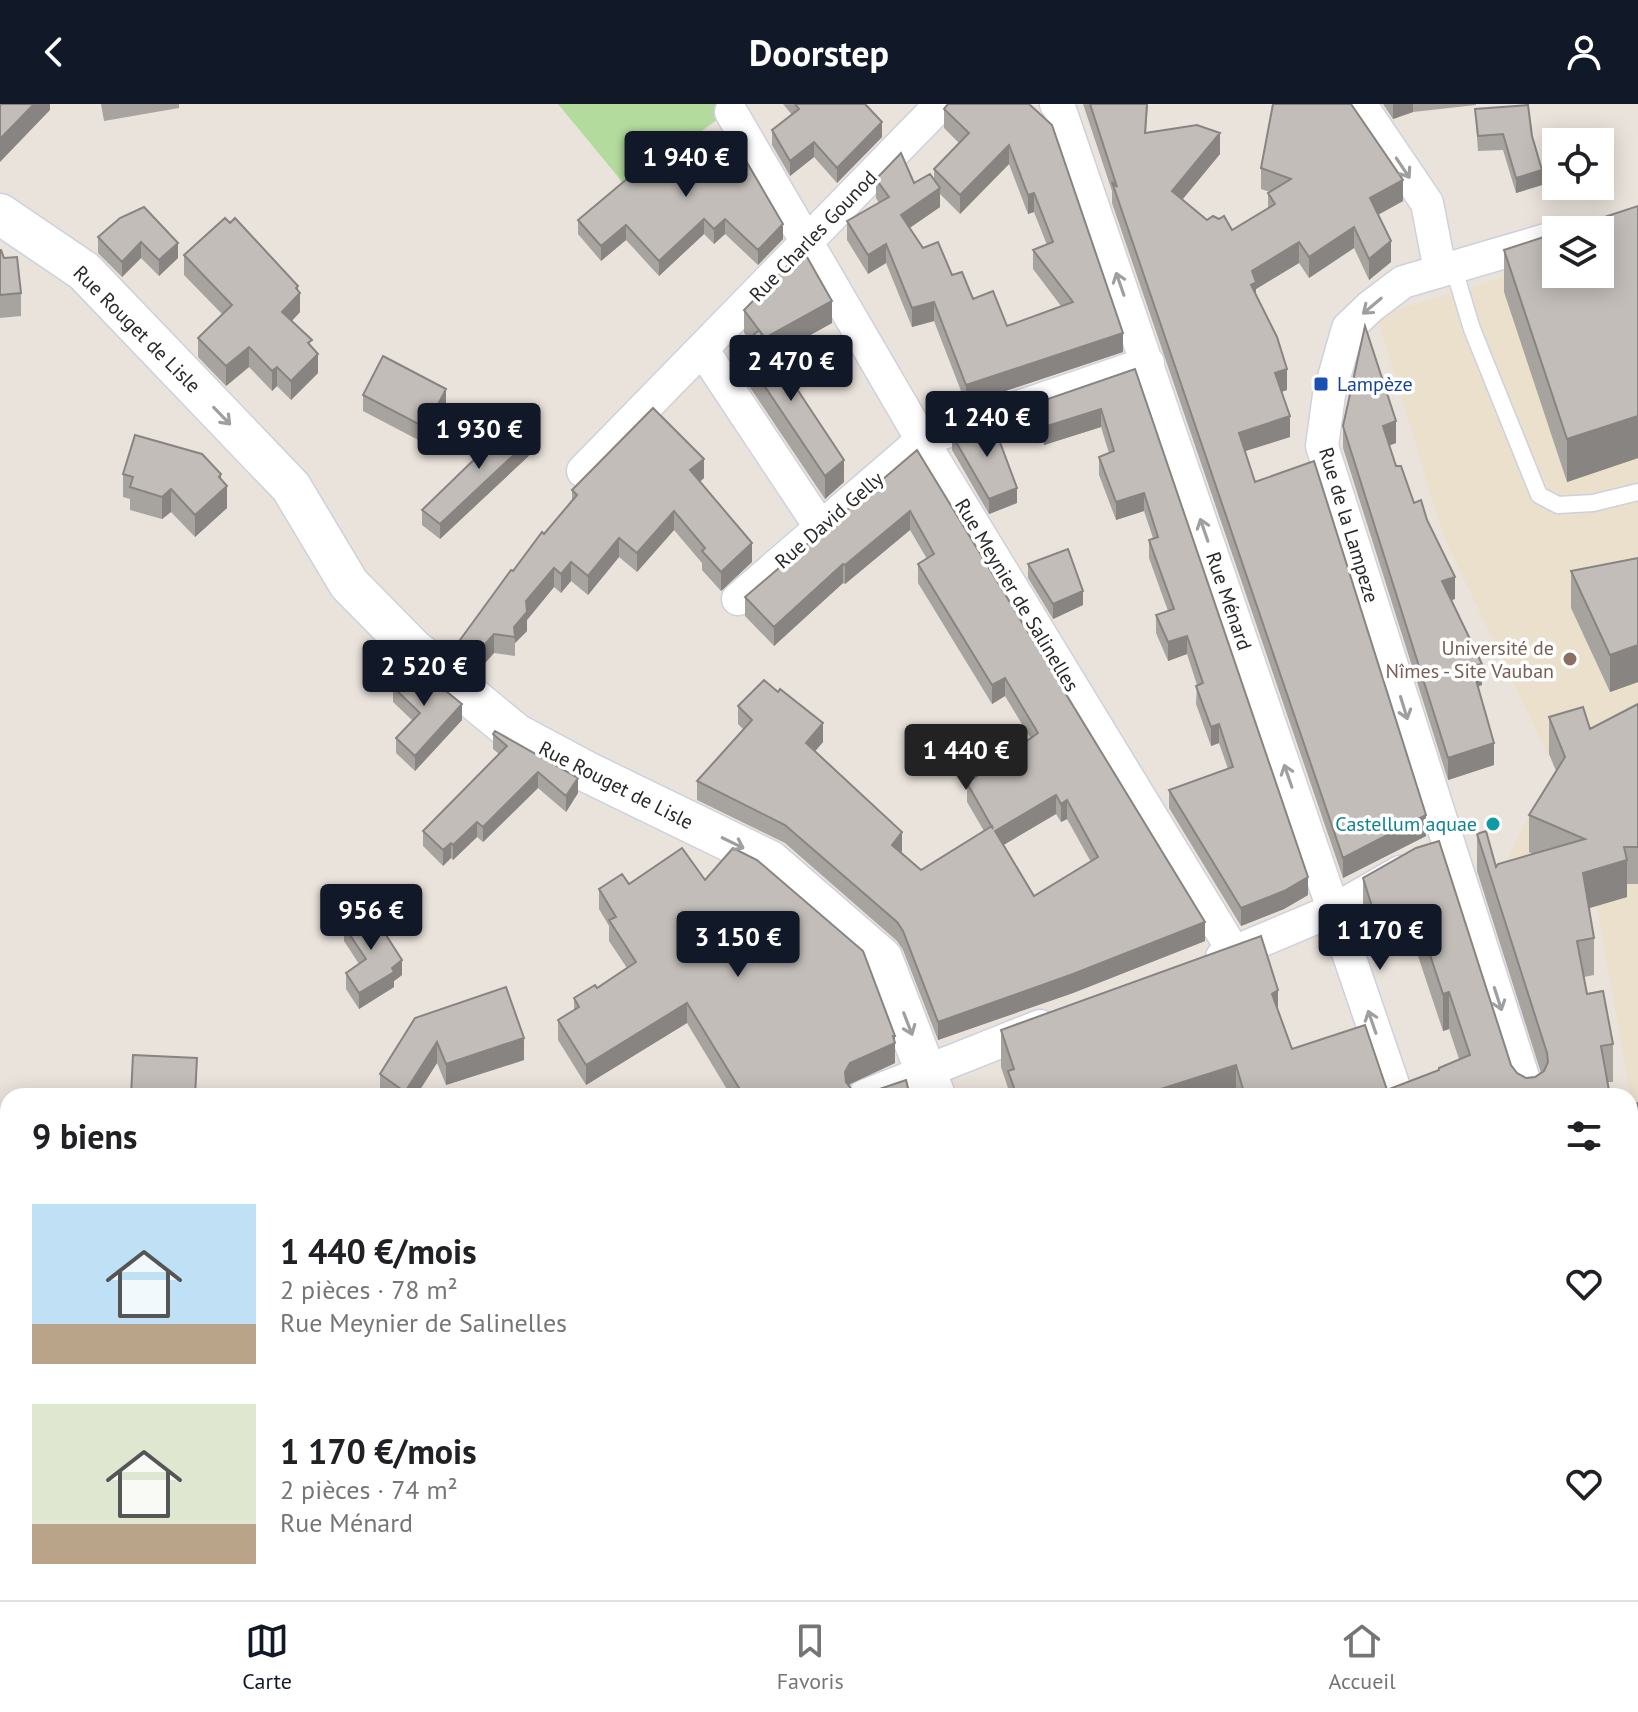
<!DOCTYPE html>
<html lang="fr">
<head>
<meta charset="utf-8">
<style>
  body { margin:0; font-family:"PT Sans",sans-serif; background:#f6f6f6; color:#202124; height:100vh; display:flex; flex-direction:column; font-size:30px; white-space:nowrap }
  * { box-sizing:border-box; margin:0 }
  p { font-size:26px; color:#757577 }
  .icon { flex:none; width:44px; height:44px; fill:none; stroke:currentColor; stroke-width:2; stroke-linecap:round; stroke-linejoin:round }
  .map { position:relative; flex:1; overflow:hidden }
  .side { position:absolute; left:0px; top:984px; width:1638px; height:512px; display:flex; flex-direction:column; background:#fff; border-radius:24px 24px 0 0; box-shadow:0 4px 20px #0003 }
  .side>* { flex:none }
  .buttons { position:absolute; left:1542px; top:24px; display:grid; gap:16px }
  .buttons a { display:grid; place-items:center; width:72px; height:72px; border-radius:0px; background:#fff; box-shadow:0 4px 20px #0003; font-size:40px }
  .price { position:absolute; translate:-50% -68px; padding:0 18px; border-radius:8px; background:#111827; color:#fff; font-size:26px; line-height:52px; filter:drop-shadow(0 2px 4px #0008) }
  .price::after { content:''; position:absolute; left:50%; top:48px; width:24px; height:18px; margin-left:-12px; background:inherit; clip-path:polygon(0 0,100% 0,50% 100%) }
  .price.selected { background:#222; color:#fff }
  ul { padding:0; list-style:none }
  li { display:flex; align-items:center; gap:24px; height:200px; padding:0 32px }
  li span { display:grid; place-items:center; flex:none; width:224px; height:160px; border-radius:0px; color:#555 }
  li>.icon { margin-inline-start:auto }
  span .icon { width:96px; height:96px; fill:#fffc; stroke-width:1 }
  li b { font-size:34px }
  h2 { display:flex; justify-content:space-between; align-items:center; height:96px; padding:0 32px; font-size:34px }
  header { display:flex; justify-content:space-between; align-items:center; height:104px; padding:0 32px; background:#111827; color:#fff; font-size:36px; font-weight:700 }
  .tab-bar { display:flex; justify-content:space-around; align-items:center; height:112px; border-top:2px solid #e0e0e0; background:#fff; font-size:22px; color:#757577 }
  .tab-bar a { display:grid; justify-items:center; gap:4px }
  .tab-bar .selected { color:#111827 }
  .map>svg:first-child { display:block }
  .education { fill:#eae0cc }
  .green { fill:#b3db9d }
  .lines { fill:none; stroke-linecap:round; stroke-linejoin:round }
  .service-casing { stroke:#ced1dc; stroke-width:19 }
  .minor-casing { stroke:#ced1dc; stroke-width:35 }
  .tertiary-casing { stroke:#ced1dc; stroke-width:43 }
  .service { stroke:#fff; stroke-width:16 }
  .minor { stroke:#fff; stroke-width:32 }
  .tertiary { stroke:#fff; stroke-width:40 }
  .wall { fill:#a7a39e; fill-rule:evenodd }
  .shaded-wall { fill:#888481 }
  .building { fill:#c2bdb8; stroke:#888481; stroke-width:2; fill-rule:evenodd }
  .oneway { stroke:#9f9f9f }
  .transit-dot { fill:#1a4fb4; stroke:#fff; stroke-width:3 }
  .education-dot { fill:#8d6e63; stroke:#fff; stroke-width:3 }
  .culture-dot { fill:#0f9aa8; stroke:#fff; stroke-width:3 }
  .labels { text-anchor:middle; stroke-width:7; stroke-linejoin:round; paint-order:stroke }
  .street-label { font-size:20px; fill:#292929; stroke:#fff }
  .transit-label { font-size:20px; fill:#164399; stroke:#fff; text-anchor:start }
  .education-label { font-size:20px; fill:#785e54; stroke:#fff; text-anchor:end }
  .culture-label { font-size:20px; fill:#0d838f; stroke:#fff; text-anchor:end }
</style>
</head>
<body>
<header><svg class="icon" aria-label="back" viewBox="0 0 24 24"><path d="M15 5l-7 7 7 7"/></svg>Doorstep<svg class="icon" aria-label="person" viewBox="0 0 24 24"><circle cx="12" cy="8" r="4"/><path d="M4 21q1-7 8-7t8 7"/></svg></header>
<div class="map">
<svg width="1638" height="1496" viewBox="0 0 1638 1496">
  <rect width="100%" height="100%" fill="#eae3dc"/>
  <!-- education -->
  <path class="education" d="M1638,131V1034L1593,780L1578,782L1506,758L1542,686L1561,678L1443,431L1377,212L1556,157V170H1600Z"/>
  <!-- green -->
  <path class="green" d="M558,0H739L682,41L629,86Z"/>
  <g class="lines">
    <defs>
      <path id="service" d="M1453,162L1472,225L1539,391L1558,401L1593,399L1638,388"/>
      <path id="minor" d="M1056,0L1059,3L1397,992
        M1360,0L1427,99L1440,166
        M731,8L922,336L1234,848
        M702,245L821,424
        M583,367L941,0
        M738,495L922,336L1148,259
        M1222,853L1334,806L1400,768
        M864,992L1040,922
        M1529,992L1322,342L1329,291L1348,224L1370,203L1403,178L1556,133
        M1630,1311L1638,1308
        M0,1322L8,1313
        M248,1488L249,1496
        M893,1488L895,1496
        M1407,1488L1410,1496
        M1565,1488L1567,1496"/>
      <path id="tertiary" d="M0,110L84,167L291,383L349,480L413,545L516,630L585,667L770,757L882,854L935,992
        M1160,1488L1164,1496"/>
    </defs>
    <!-- service casing -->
    <use href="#service" class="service-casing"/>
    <!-- minor casing -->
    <use href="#minor" class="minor-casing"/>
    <!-- tertiary casing -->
    <use href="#tertiary" class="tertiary-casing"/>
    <!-- service -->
    <use href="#service" class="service"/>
    <!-- minor -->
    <use href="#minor" class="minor"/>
    <!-- tertiary -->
    <use href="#tertiary" class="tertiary"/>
  </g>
  <!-- wall -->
  <path class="wall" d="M101,0H179V4L104,17Z
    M783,0H865L882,33L837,79L814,53L790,72L772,41V26L792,11Z
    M1029,0L1123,248L966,300L934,217L912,223L886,159L868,170L847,136V117L879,99L876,94V75L914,79L934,76V65L959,39L944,24V5ZM1009,60L1028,110L1034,108L1047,141L1033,146V165L1061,202L1007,222L973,195L952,171L923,144L909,124L940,103V90L960,110Z
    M1083,0H1148L1146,29L1220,50L1182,96L1207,116L1232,126L1268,104V89L1270,88L1261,85V64L1403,97L1378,111L1391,158L1369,176L1354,144L1309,174L1299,159L1256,185V193L1287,286L1281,288L1290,333L1245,347L1255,378L1426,732L1343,774L1112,99V87Z
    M1383,0H1476V1L1413,8L1393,15Z
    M1475,5L1532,32L1542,81L1516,89L1503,46L1478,47Z
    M707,57L783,135L758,161L725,130L714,140L704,130L659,172L626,136L601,157L578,130V116Z
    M1638,102V354L1567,378L1504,188V146Z
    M120,114L178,154L159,172L141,154L122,173L98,149V133Z
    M0,146L21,189V212L0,214Z
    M184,151L298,187L300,208L292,217L312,243L318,269L291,296L277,282L272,287L249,263L226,282L198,253V234L222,210L184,171Z
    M744,206L832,219L775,251L844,378L825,395L739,267V244L749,235L744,229Z
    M1135,265L1308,791L1284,805L1241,822L1169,704V686L1228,665L1219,639L1211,642L1196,600L1197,581L1187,550L1168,557L1156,529V511L1168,507L1149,454V436L1153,434L1144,407L1116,416L1099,371V353L1109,349L1101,323L1044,341L1036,317V299Z
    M363,291L446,300L426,340L363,307Z
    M1343,322L1396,339L1389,341L1396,362L1414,399L1427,416L1455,495L1451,496L1482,581L1478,583L1494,661L1448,676L1343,344Z
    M952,331L1017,399L989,410L952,346Z
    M535,346L440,435L422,421V406Z
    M917,346L1205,837L1073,889L938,936L903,846L897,837L785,739L697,696V677L744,626L738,620V602L823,638L815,647L902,747L901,748L921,766L984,727L967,698V679L1031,635L1005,592L992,600L918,479V460L927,455L910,426L845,480L843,479L774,542L745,512V493ZM1056,710L1061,718L1067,715L1091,758L1034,792L1003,741Z
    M123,370L221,376L227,404L195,433L171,408L162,415L130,406V395L123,393Z
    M704,374L700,378L752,458L721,487L702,466V459L674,426L637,468L619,453L588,491L571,477L561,489L554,483L527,516V527L515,539V552L494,549L477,568L460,554V536L513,467L572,396V386Z
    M1638,454V578L1610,588L1571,504V467Z
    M1028,460L1083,501L1053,515L1028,474Z
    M393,583L462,616L415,667L396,649V634L413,617L393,598Z
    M1638,600V780H1627V793L1589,804L1594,834V871L1584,873L1587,890L1613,940V978H1608L1610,992H1008V984L1001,963V926L1278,908L1292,945L1387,986L1439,966L1459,955L1449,925L1443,927L1414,840L1376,852L1363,811V774L1416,744L1511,961L1517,969L1526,974L1535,973L1541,969L1477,767V730L1496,763L1533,750L1529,748V711L1556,667L1549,650V613L1590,625Z
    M493,630L578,689L566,708L538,684L483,738L477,733L453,756L451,754L443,762L423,742V727L499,650L493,645Z
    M705,776L895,932V959L850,980L849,982L853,987L862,991L910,992H731L687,919L586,981L558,936V916L574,906V894L597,884L627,864L609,837V822L599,805V785L629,780Z
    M344,822L402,871L394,877V883L359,905L346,885V869L359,860L344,837Z
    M415,914L524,956L446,981L437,959L416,992H380V970Z
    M0,1184L1,1191L8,1190V1229L0,1230Z
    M273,1488H325L327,1496H275Z
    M1426,1488H1557L1563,1491L1630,1488L1638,1496H1428Z"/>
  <!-- shaded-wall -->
  <path class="shaded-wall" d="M34,0H50V6L0,58V35Z
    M1393,0H1413V8L1393,15Z
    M882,18V33L837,79V64Z
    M1220,29V50L1172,108V87Z
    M814,38V53L790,72V57Z
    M1009,41V60L960,110V91Z
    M1542,66V81L1516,89V74Z
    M1403,76V97L1370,115V94Z
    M940,84V103L901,130V111Z
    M1034,89V108L1028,110V91Z
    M704,115V130L659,172V157Z
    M725,115V130L714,140V125Z
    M783,120V135L758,161V146Z
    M626,121V136L601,157V142Z
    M1354,123V144L1309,174V153Z
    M1391,137V158L1369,176V155Z
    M141,138V154L122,173V158Z
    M1299,138V159L1256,185V199L1251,202L1252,167Z
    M178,139V154L159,172V156Z
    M886,140V159L868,170V151Z
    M298,182V191L300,189V208L282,227V208Z
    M832,197V219L765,256V234Z
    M934,198V217L912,223V204Z
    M1123,229V248L966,300V281Z
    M249,243V263L226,282V262Z
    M318,250V269L291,296V277Z
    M277,263V282L272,287V267Z
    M1287,265V286L1275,290V269Z
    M446,285V300L426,340V324Z
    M1101,305V323L1044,341V323Z
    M1290,312V333L1239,349V329Z
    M1638,312V354L1567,378V335Z
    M1396,317V339L1383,344V322Z
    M535,331V346L440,435V420Z
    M704,355V374L690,385V366Z
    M844,356V378L825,395V372Z
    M221,370V387L227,382V404L195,433V411Z
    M1017,384V399L989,410V395Z
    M171,385V408L162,415V393Z
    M1144,389V407L1116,416V398Z
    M674,407V426L637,468V449Z
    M910,407V426L845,480V461Z
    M619,434V453L588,491V472Z
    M752,439V458L721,487V468Z
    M571,458V477L561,489V470Z
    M843,460V479L774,542V523Z
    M554,464V483L527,516V527L515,539L514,523L526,497Z
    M1455,473V495L1442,499V477Z
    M1083,487V501L1053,515V500Z
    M494,530V549L477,568V549Z
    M1187,532V550L1168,557V538Z
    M1638,541V578L1610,588V551Z
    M1482,560V581L1472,584V562Z
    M1005,574V592L992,600V581Z
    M462,600V616L415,667V652Z
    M823,619V638L806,658V639Z
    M1219,620V639L1211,642V623Z
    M1494,639V661L1448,676V654Z
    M538,668V684L483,738V723Z
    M578,674V689L566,708V692Z
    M1056,691V710L995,746V727Z
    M1067,696V715L1061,718V700Z
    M1426,711V732L1343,774V754Z
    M477,718V733L453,756V741Z
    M902,728V747L892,760V741Z
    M451,739V754L443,762V746Z
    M1627,756V793L1583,806V769Z
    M1308,773V791L1284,805L1241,822V804Z
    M1414,803V840L1376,852V815Z
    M1205,818V837L1073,889L938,936V918Z
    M402,856V871L394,877V883L359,905V889Z
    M1278,886V923L1272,890Z
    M1449,888V925L1443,927V890Z
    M687,899V919L586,981V961Z
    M893,932H895V959L850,980L845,988V968L850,959Z
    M524,934V956L446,981V960Z
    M437,938V959L416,992H405V988Z
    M1236,961V992H1139Z
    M1638,1017V1054L1630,1057V1020Z
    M1638,1216V1253L1630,1256V1219Z
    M8,1355V1376L0,1385V1364Z"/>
  <!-- building -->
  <path class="building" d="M1,0H34L0,35V1Z
    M795,0H865L882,18L837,64L814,38L790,57L772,26L799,5Z
    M948,0H1029L1052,21L1123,229L966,281L934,198L912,204L886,140L868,151L847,117L889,93L876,75L901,49L914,79L930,70L940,84L901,111L923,144L938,138L952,171L962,168L973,195L993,187L1007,222L1073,198L1033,146L1053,138L1034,89L1028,91L1009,41L960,91L934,65L969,29L944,5Z
    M1090,0H1147L1145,29L1197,21L1220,29L1172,87L1207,116L1213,112L1219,115L1224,112L1232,126L1275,100L1268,89L1291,75L1261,64L1273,0H1351L1403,76L1370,94L1391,137L1369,155L1354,123L1309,153L1299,138L1252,167L1256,178L1251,181L1277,233L1287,265L1275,269L1290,312L1239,329L1255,378L1314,357L1426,711L1343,754L1112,78L1117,83Z
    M1528,1L1532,32L1542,66L1516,74L1503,30L1478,32L1475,5Z
    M683,28L707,57L732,33L783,120L758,146L725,115L714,125L704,115L659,157L626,121L601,142L578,116Z
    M1638,102V312L1567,335L1504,146L1556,129V170H1600V126H1565Z
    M144,103L178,139L159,156L141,138L122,158L98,133L120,114Z
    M225,114L230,119L235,114L298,182L296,184L300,189L282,208L312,236L308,239L318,250L291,277L277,263L272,267L249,243L226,262L198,234L232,201L184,151Z
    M0,146H1L4,154L17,153L21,189L0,191Z
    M803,146L832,197L765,234L744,206Z
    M1365,222L1396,317L1383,322L1396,362H1401L1414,399L1421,396L1427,416L1455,473L1442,477L1482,560L1472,562L1494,639L1448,654L1343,322Z
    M759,226L783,264L844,356L825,372L739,244Z
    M383,252L446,285L426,324L363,291Z
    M1135,265L1308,773L1284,787L1241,804L1169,686L1233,663L1219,620L1211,623L1196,582L1203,579L1187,532L1168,538L1156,511L1174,505L1149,436L1158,433L1144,389L1116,398L1099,353L1114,347L1101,305L1044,323L1036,299Z
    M653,304L704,355L690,366L752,439L721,468L702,447L705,444L674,407L637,449L619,434L588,472L571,458L561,470L554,464L526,497L527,508L514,523L515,533L494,530L477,549L460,536L511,466L513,467L542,428L544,430L577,391L572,386Z
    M516,315L535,331L440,420L422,406Z
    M992,317L1017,384L989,395L952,331Z
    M135,331L202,350L221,370L219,373L227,382L195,411L171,385L162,393L130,383L133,373L123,370Z
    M917,346L1205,818L1073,870L938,918L903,827L897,818L785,721L697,677L752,616L738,602L764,576L778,588L780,585L823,619L806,639L902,728L892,741L921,766L992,722L993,725L967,679L1038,629L1005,574L992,581L918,460L934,450L910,407L845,461L843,460L774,523L745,493ZM1056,691L1061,700L1067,696L1098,753L1034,792L995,727Z
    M1068,445L1083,487L1053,500L1028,460Z
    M1638,454V541L1610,551L1571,467Z
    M414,561L462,600L415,652L396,634L420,609L393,583Z
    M1638,600V743H1624L1627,756L1583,769L1594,834L1577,837L1587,890L1603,887L1613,940L1601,942L1610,992H1328L1327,988L1315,992H1245L1236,961L1139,992H1017L1008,967L1014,965L1001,926L1261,832L1278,886L1272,890L1292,945L1365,921L1387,986L1439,966V964L1470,951L1449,888L1443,890L1414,803L1376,815L1363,774L1416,744L1439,737L1511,961L1517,969L1526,974L1535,973L1544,967L1548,958L1547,949L1477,730L1486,727L1496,763L1498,760L1585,735L1529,711L1565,653L1549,613L1583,603L1590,625Z
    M495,627L578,674L566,692L538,668L483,723L477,718L453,741L451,739L443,746L423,727L507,642L493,630Z
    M682,744L705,776L733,744L757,756L863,847L895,932H893L895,939L850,959L845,968L846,978L853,987L862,991L906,976L910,992H744L687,899L586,961L558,916L579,903L574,894L595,881L597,884L636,858L609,816L616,813L599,785L622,770L629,780Z
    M370,806L402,856L392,864L394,868L359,889L346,869L366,855L344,822Z
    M506,883L524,934L446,960L437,938L405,988L380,970L415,914Z
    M133,951L197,954L195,992H131Z
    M1638,999V1017L1630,1020V1001Z
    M1630,1058L1638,1083V1216L1630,1219Z
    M0,1184L1,1191L8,1190V1213L0,1215Z
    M8,1317V1355L0,1364V1318Z
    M1638,1370V1496H1436L1433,1488H1557L1563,1491H1571L1577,1488H1630V1372Z
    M277,1488H325L327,1496H279Z
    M792,1488H882L891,1493H899L908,1488H1146L1152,1496H783L793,1494Z"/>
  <!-- one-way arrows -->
  <defs><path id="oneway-shaft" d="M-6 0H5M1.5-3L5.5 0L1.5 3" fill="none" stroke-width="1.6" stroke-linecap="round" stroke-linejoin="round" transform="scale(2)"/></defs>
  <g class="oneway">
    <use href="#oneway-shaft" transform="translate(1403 64) rotate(56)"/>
    <use href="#oneway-shaft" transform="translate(1120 180) rotate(-109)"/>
    <use href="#oneway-shaft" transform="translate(1372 202) rotate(140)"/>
    <use href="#oneway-shaft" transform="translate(222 312) rotate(46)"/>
    <use href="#oneway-shaft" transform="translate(1204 426) rotate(-109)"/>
    <use href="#oneway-shaft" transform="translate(1404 604) rotate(73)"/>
    <use href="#oneway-shaft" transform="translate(1288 672) rotate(-109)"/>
    <use href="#oneway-shaft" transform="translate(733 739) rotate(26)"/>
    <use href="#oneway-shaft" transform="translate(1498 895) rotate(72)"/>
    <use href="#oneway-shaft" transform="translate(1372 918) rotate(-109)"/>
    <use href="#oneway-shaft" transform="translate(908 920) rotate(69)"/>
  </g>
  <!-- markers -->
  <rect class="transit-dot" x="1313" y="272" width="16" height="16" rx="4"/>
  <circle class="education-dot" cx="1570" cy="555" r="8"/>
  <circle class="culture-dot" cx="1493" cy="720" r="8"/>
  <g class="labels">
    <!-- street labels -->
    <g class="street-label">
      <text transform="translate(813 132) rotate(-46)" y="7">Rue Charles Gounod</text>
      <text transform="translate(137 225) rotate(45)" y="7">Rue Rouget de Lisle</text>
      <text transform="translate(829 416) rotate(-41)" y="7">Rue David Gelly</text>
      <text transform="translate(1349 421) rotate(73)" y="7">Rue de la Lampeze</text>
      <text transform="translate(1017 491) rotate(59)" y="7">Rue Meynier de Salinelles</text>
      <text transform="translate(1229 497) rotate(71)" y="7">Rue Ménard</text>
      <text transform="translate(616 681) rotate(27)" y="7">Rue Rouget de Lisle</text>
    </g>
    <!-- transit labels -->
    <g class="transit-label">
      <text x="1337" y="287">Lampèze</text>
    </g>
    <!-- education labels -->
    <g class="education-label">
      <text x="1554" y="551">Université de<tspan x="1554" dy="23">Nîmes - Site Vauban</tspan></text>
    </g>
    <!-- culture labels -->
    <g class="culture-label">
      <text x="1477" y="727">Castellum aquae</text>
    </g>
  </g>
</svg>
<div class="buttons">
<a><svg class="icon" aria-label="locate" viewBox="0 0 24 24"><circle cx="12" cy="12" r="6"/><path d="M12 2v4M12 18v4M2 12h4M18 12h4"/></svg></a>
<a><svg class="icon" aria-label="layers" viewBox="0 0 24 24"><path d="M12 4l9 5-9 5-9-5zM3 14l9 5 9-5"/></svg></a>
</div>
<b class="price" style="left:686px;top:95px">1 940 €</b>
<b class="price" style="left:791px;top:299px">2 470 €</b>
<b class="price" style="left:987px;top:355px">1 240 €</b>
<b class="price" style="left:479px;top:367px">1 930 €</b>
<b class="price" style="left:424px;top:604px">2 520 €</b>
<b class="price selected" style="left:966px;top:688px">1 440 €</b>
<b class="price" style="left:371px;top:848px">956 €</b>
<b class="price" style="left:1380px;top:868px">1 170 €</b>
<b class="price" style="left:738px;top:875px">3 150 €</b>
<section class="side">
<h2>9 biens<svg class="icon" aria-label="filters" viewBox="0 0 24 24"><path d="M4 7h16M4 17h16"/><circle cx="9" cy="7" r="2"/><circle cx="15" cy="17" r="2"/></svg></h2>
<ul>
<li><span style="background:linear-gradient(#bfe0f5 75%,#b9a48a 0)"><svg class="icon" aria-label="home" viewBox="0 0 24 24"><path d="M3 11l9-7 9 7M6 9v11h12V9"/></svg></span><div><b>1 440 €/mois</b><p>2 pièces · 78 m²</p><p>Rue Meynier de Salinelles</p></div><svg class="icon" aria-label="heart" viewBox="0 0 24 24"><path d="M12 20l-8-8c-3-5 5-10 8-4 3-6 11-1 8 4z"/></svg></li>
<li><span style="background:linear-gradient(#dfe7d0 75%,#b9a48a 0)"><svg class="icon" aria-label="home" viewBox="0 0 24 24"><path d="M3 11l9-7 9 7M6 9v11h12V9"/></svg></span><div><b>1 170 €/mois</b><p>2 pièces · 74 m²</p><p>Rue Ménard</p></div><svg class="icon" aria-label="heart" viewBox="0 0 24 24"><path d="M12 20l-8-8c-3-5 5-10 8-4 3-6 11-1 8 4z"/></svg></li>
</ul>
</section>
</div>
<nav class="tab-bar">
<a class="selected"><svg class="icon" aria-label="map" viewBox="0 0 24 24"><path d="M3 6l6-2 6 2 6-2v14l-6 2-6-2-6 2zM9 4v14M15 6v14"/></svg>Carte</a>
<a><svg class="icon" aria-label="saved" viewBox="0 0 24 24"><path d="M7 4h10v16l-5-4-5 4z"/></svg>Favoris</a>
<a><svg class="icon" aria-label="home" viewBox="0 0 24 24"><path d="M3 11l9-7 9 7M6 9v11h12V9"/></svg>Accueil</a>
</nav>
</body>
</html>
